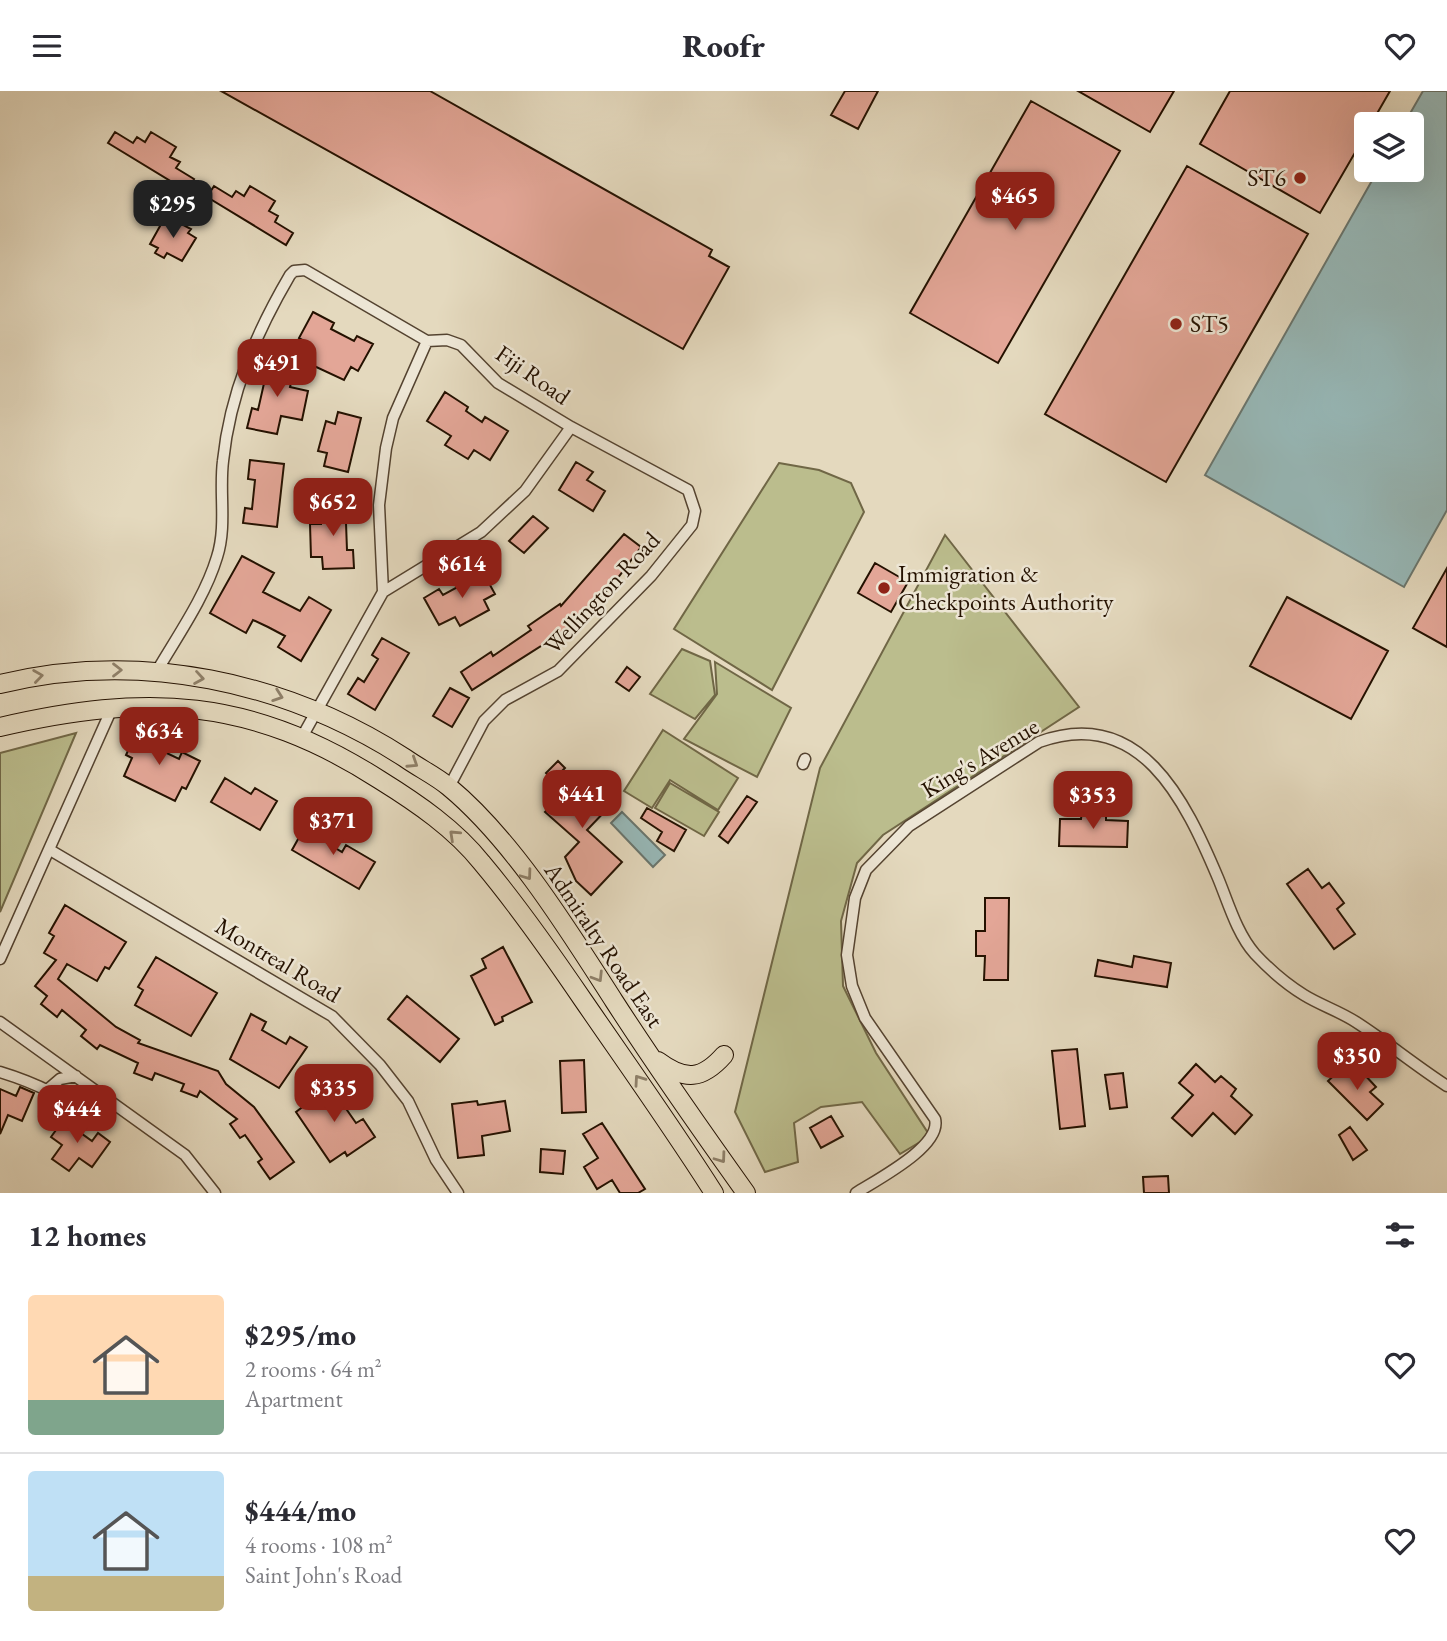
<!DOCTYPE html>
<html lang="en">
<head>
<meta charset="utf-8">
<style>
  body { margin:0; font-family:"EB Garamond",serif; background:#f7f7f7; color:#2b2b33; height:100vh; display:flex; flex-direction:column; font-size:26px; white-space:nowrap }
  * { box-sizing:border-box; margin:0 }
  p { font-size:23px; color:#7c7c81 }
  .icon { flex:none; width:38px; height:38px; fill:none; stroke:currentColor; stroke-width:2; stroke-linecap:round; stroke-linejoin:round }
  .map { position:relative; height:1102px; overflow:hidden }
  .sheet { display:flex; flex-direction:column; background:#fff; flex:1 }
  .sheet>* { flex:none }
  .buttons { position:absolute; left:1354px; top:21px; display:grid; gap:14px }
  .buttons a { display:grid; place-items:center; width:70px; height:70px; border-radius:7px; background:#fff; box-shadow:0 7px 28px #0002; font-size:35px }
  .price { position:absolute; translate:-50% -60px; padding:0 16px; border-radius:14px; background:#8f2418; color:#fff; font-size:23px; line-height:46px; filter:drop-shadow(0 2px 4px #0008) }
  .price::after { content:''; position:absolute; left:50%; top:42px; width:21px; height:16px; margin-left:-10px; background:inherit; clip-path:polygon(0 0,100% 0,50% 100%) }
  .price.on { background:#222; color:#fff }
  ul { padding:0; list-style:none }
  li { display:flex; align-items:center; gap:21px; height:175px; padding:0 28px }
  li+li { border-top:2px solid #e1e1e2 }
  li span { display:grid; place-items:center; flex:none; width:196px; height:140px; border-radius:7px; color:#555 }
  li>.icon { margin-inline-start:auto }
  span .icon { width:84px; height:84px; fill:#fffc; stroke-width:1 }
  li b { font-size:30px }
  h2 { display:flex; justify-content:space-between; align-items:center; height:84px; padding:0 28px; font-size:30px }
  header { display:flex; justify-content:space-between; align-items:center; height:91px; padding:0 28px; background:#fff; font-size:32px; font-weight:800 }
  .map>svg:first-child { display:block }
  .green { fill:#bbbd8d; stroke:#706746; stroke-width:2 }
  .water { fill:#97b9b9; stroke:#69766f; stroke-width:2 }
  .building { fill:#e3a697; stroke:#241100; stroke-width:2 }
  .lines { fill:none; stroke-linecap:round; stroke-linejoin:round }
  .street-casing { stroke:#544330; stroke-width:13 }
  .primary-casing { stroke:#241100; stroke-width:20 }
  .street { stroke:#ede6d5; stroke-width:10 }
  .primary { stroke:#e4d9be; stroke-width:18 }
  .oneway { stroke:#8e7f68 }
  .poi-dot { fill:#8f2418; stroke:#ede6d5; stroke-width:2.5 }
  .labels { text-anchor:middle; stroke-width:5; stroke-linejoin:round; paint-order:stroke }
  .poi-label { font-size:24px; fill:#241100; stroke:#ede6d5; text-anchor:start }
  .street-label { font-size:24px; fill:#241100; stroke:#ede6d5 }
</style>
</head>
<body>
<header><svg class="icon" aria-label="menu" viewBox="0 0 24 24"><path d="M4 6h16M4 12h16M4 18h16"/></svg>Roofr<svg class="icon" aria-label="heart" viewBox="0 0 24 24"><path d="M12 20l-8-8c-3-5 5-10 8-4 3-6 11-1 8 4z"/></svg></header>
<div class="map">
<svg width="1447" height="1102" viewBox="0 0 1447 1102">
  <rect width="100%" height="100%" fill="#e4d9be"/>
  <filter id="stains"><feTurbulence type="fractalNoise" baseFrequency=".00286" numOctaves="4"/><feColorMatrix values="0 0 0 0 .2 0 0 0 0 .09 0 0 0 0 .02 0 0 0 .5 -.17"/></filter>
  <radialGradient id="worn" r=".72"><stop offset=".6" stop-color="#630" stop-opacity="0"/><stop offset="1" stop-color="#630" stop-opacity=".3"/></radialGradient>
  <!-- green -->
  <path class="green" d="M779,372L819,379L851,392L864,421L772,599L674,538Z
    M945,444L1079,616L883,744L857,772L841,830L843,895L876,962L930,1045L900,1063L862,1011L821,1016L794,1032L798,1071L765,1081L735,1021L820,677Z
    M682,558L710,570L715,604L695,628L650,603Z
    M715,571L791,617L757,686L684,648L717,603Z
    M663,639L738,687L718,719L670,689L652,717L624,700Z
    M76,642L0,821V662Z
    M670,692L719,721L704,745L655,717Z"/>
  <!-- water -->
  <path class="water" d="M1423,0H1447V419L1404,496L1205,384L1378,79H1412V33H1404Z
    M622,721L665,764L653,776L611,732Z"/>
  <!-- building -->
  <path class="building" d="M221,0H430L712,159L709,165L729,176L683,258Z
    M845,0H878L858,38L831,24Z
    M1078,0H1174L1150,41Z
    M1230,0H1390L1371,33H1367V41L1320,122L1200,53Z
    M1031,10L1120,60L998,272L910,222Z
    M115,41L133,52L137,46L145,51L151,41L176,56L170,66L180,71L176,77L194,88L187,100L108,52Z
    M1187,75L1308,143L1166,391L1045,323Z
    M214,95L232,106L236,100L244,105L250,95L275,110L269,120L278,125L275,131L293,142L286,154L207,106Z
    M164,128L172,133L174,129L191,138L188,142L196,147L182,170L167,162L164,167L155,162L158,157L150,153Z
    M313,221L334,232L331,238L354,250L357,245L373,253L358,280L351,276L344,289L299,268L308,252L299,247Z
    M265,270L295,276L290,296L308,300L302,329L281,325L277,343L247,337L252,317L258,319L265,288L261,287Z
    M445,301L468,316L466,320L482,331L485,326L508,340L490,369L474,359L468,368L445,354L451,345L427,330Z
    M338,321L361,327L348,381L324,375L327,362L318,360L326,330L335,333Z
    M250,369L284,373L277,436L243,432L245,417L252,418L255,389L248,388Z
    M576,371L593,381L587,389L605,400L593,420L559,399Z
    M352,414V432H346L347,459H353L354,477L323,478L322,466H311L310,433H321V415Z
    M533,425L548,437L524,462L509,450Z
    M624,443L641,456L614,492L574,534L472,599L461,581L491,561L493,565L531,539L528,535L560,513L561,515Z
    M242,465L274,482L263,501L300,520L309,506L331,519L301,570L278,556L285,545L268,536L253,529L246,542L210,522Z
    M875,472L908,491L891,521L858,502Z
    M480,476L495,503L484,509L489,519L460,535L455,526L439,534L424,507L439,498L443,504L467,491L463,485Z
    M1447,477V556L1413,537Z
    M1287,506L1388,560L1351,628L1250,575Z
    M382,547L409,562L375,619L348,603L358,587L364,591L378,568L372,564Z
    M627,576L640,586L629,600L616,591Z
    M450,597L469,607L452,636L433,625Z
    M138,638L158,648L154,656L179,668L182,661L200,670L186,698L182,696L175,710L124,685L132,667L126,664Z
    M558,670L565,677L563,679L584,698L589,693L611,714L587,739L622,771L591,804L576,790L565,766L579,751L545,721L564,701L546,682Z
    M225,687L251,703L255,697L277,710L260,739L211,711Z
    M747,705L757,711L728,752L719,745Z
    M647,717L686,739L674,760L657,750L662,741L641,727Z
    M1082,720L1106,721V729L1128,730L1127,756L1059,755L1060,728H1081Z
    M307,732L328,744L324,750L342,761L346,754L375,771L359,798L292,759Z
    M1308,778L1322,797L1329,792L1344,812L1337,818L1355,843L1334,858L1287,793Z
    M985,807H1009L1008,889H984L985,865H976V840H985Z
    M65,814L126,851L109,878L105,876L97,890L67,873L58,888L116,936L140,949L138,952L218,980L226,993L254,1016L294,1071L270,1088L258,1071L262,1068L245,1044L240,1047L230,1033L237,1028L200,1000L197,1006L181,1000L184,993L155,982L152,989L134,982L138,972L100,954L97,958L81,945L86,939L62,919L57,926L41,913L47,905L35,895L56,869L44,862L54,845L49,842Z
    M503,856L532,911L502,926L503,930L495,934L471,885L486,877L482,868Z
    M1134,865L1171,872L1167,896L1095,885L1098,869L1132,876Z
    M156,866L217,902L191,945L135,914L143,899L138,896Z
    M407,905L459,948L440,971L388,928Z
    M251,923L266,931L262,939L286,953L290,946L307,956L279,997L230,968Z
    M1077,958L1085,1035L1060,1038L1052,960Z
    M584,969L586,1021L562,1022L560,970Z
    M1196,973L1215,991L1221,985L1236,998L1231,1005L1252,1024L1235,1043L1213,1022L1192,1045L1172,1027L1193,1004L1179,992Z
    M1344,975L1357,988L1363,982L1376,996L1370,1001L1383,1013L1367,1029L1328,990Z
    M1123,982L1127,1016L1110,1018L1105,984Z
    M336,990L346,1005L340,1009L356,1032L363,1028L375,1046L347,1065L345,1061L330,1071L296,1021Z
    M20,996L34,1002L22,1030L8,1024L0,1043V998L16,1005Z
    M477,1010L478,1014L505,1010L510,1040L482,1045L484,1064L458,1067L452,1013Z
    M69,1021L80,1029L74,1037L92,1050L98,1042L110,1051L92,1076L79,1067L69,1080L52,1068L62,1054L51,1046Z
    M831,1025L843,1045L821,1057L810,1037Z
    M602,1032L645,1098L638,1102H620L612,1089L597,1098L584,1076L598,1067L583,1043Z
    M1350,1036L1367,1059L1353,1069L1339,1044Z
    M541,1058L565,1060L563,1083L540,1081Z
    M1168,1085L1169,1102H1144L1143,1086Z"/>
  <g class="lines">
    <defs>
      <path id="street" d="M383,501L481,441L525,400L571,336
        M157,580C178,544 205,506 217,466C227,435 219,401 223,370C230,302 256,242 290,184L294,180L305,179L427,250L447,249L461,254L498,292L571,336L688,399L695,420L692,434L651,485L558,580L505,609L484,630L449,696
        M302,646L383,501L379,414L386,357L393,327L427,250
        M803,673L805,668
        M50,759L332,925L380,974L408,1010L436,1069L458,1102
        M0,868L113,615
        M0,931L185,1064L215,1102
        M0,981C33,991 73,1009 98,1032
        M46,1000L60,988L76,985
        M856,1102C878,1088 942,1055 935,1028L865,927L852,895L847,864L855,807L866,779L909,735L1039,651C1140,614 1185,709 1218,787C1228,811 1237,843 1255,863C1269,878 1286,893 1304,904C1320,914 1339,920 1356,931C1387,951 1416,975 1447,995"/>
      <path id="primary" d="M0,593C140,559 285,590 405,667C419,677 436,685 449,696C513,749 569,840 614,910C656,975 701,1039 746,1102
        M0,636C146,602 251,606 380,689C417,712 455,738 482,772C519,816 551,862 583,909C627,973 672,1036 714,1102
        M658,970C685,990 702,989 724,964"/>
    </defs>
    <!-- street casing -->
    <use href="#street" class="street-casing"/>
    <!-- primary casing -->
    <use href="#primary" class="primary-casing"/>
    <!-- street -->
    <use href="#street" class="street"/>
    <!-- primary -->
    <use href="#primary" class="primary"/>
  </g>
  <!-- one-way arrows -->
  <defs><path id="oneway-chevron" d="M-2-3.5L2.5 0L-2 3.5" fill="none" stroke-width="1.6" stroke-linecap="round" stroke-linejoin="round" transform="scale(1.75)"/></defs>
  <g class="oneway">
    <use href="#oneway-chevron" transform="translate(117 579)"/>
    <use href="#oneway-chevron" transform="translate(38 585) rotate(-8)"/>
    <use href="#oneway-chevron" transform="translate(199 587) rotate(9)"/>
    <use href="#oneway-chevron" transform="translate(278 605) rotate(19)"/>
    <use href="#oneway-chevron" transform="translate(413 672) rotate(33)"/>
    <use href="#oneway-chevron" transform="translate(454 744) rotate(-137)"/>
    <use href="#oneway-chevron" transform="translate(527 784) rotate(54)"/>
    <use href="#oneway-chevron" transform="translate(598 886) rotate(58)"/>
    <use href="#oneway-chevron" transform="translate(639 989) rotate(-125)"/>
    <use href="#oneway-chevron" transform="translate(721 1067) rotate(54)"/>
  </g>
  <!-- markers -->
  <g class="poi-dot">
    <circle cx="1300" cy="87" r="7"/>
    <circle cx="1176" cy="233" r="7"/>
    <circle cx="884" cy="497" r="7"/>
  </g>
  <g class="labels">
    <!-- poi labels -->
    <g class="poi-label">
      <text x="1286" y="95" text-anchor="end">ST6</text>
      <text x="1190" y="241">ST5</text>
      <text x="898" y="491">Immigration &amp;<tspan x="898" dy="28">Checkpoints Authority</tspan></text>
    </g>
    <!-- street labels -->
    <g class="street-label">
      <text transform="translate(533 284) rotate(35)" y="8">Fiji Road</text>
      <text transform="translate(602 502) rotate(-47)" y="8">Wellington Road</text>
      <text transform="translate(980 667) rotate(-31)" y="8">King's Avenue</text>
      <text transform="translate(604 854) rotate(56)" y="8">Admiralty Road East</text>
      <text transform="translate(278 869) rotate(31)" y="8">Montreal Road</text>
    </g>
  </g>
  <rect width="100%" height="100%" filter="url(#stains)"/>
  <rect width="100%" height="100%" fill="url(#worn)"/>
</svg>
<div class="buttons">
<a><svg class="icon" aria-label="layers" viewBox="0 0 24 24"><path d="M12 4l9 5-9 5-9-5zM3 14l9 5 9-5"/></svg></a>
</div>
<b class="price" style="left:1015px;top:141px">$465</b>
<b class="price on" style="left:173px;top:149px">$295</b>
<b class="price" style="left:277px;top:308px">$491</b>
<b class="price" style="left:333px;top:447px">$652</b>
<b class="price" style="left:462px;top:509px">$614</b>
<b class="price" style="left:159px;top:676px">$634</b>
<b class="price" style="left:582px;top:739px">$441</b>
<b class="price" style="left:1093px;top:740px">$353</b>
<b class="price" style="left:333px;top:766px">$371</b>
<b class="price" style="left:1357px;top:1001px">$350</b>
<b class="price" style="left:334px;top:1033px">$335</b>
<b class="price" style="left:77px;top:1054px">$444</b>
</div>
<section class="sheet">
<h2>12 homes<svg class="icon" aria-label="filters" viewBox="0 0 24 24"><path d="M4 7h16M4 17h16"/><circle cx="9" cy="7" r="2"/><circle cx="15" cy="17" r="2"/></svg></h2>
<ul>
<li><span style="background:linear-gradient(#ffd9b3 75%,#7fa58c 0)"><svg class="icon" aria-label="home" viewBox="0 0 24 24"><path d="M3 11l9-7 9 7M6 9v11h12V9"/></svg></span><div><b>$295/mo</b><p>2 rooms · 64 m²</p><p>Apartment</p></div><svg class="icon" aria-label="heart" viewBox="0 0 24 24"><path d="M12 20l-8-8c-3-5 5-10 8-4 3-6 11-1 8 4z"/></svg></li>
<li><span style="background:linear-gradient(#bfe0f5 75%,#c2b280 0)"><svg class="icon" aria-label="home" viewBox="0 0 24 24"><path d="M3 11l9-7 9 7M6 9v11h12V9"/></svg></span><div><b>$444/mo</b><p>4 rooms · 108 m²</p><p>Saint John's Road</p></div><svg class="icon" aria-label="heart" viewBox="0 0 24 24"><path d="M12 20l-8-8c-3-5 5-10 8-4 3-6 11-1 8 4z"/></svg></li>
</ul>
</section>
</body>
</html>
